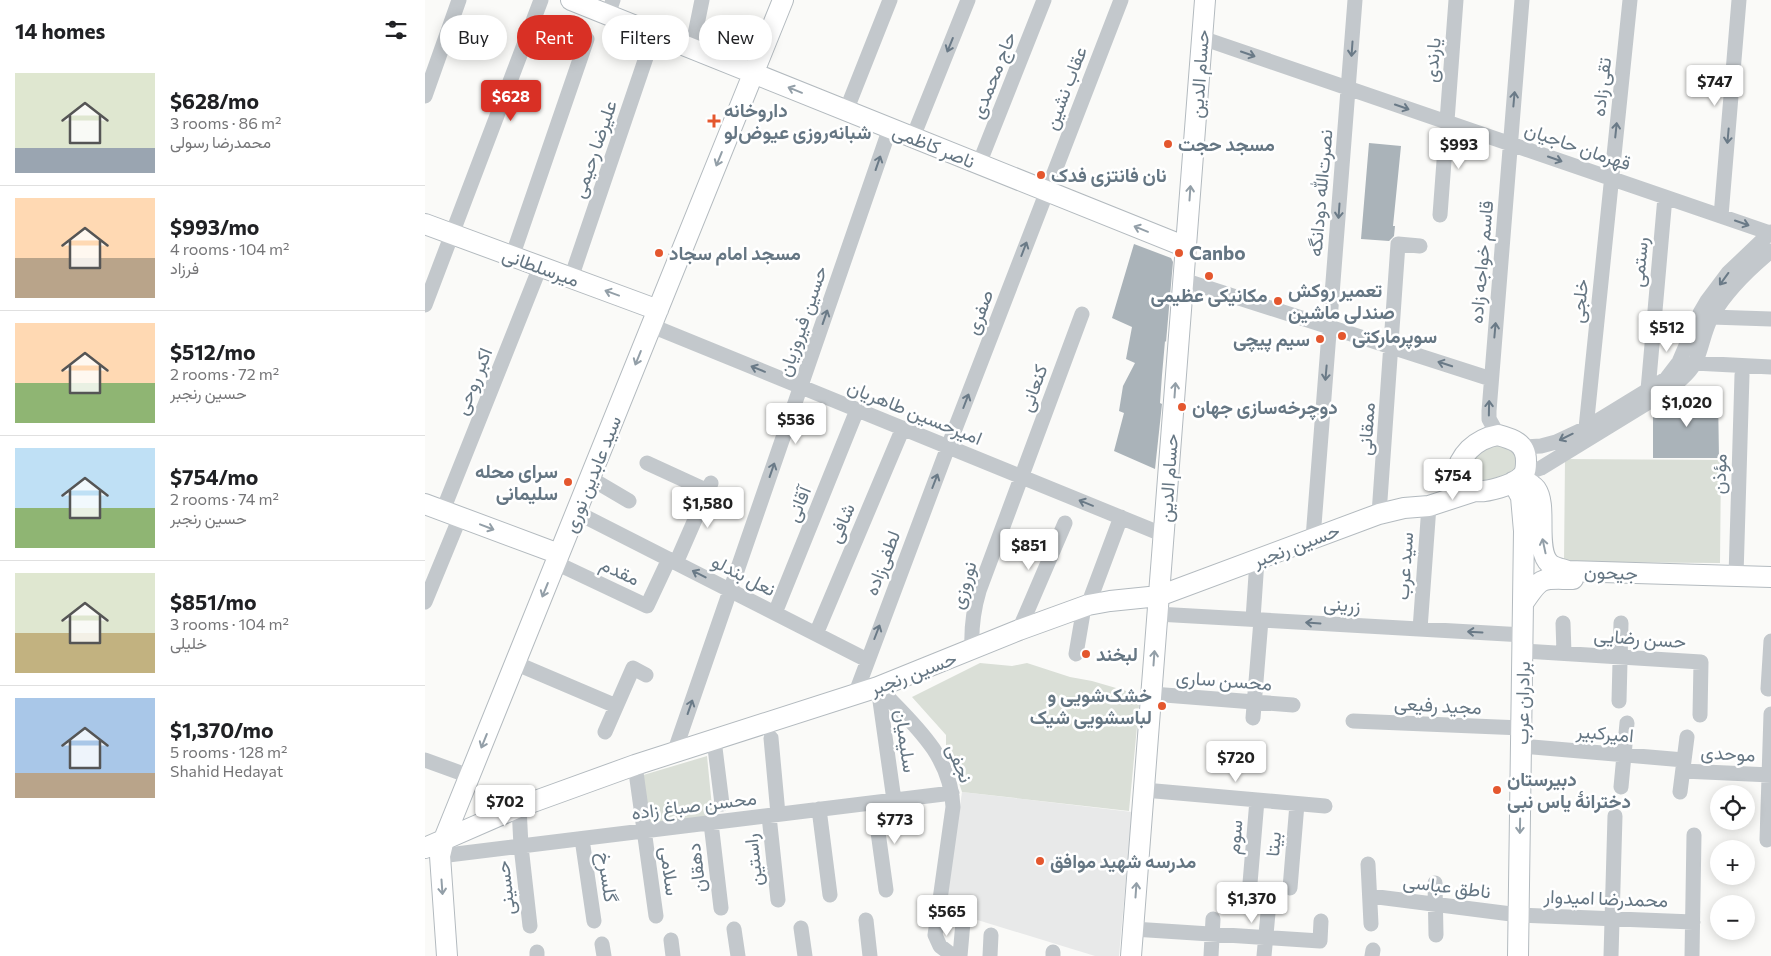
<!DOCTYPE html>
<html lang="en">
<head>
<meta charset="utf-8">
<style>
  body { margin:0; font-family:Commissioner,Vazirmatn,sans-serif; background:#f2f2f2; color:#202124; height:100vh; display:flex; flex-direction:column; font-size:19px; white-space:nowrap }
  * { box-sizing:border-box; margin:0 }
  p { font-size:16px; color:#757577 }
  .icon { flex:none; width:28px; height:28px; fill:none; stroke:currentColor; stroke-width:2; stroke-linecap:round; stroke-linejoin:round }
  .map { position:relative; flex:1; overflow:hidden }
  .panel { display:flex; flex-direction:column; background:#fff; width:425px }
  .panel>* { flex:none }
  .hud { position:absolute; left:15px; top:15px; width:475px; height:45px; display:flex; gap:10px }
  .controls { position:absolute; left:1285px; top:785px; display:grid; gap:10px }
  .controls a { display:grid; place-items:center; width:45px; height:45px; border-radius:50%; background:#fff; box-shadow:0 2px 12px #0003; font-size:25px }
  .price { position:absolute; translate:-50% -42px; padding:0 11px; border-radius:5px; background:#fff; color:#222; font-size:16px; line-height:32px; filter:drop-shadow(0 1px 2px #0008) }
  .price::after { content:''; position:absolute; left:50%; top:30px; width:15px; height:11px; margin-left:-8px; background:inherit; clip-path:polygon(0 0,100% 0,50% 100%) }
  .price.selected { background:#d93025; color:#fff }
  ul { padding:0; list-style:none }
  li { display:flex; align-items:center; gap:15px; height:125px; padding:0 15px }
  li+li { border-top:1px solid #e0e0e0 }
  li span { display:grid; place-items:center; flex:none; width:140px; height:100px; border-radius:0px; color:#555 }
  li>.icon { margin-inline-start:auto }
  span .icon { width:60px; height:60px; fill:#fffc; stroke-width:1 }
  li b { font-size:21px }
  h2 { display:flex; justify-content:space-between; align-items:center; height:60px; padding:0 15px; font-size:21px }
  .pill { padding:0 18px; border-radius:22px; background:#fff; box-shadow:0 2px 12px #0003; font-size:18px; line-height:45px }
  .pill.selected { background:#d93025; color:#fff }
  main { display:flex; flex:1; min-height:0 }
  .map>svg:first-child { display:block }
  .built { fill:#e8e9e9 }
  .green { fill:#dadfd7 }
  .building { fill:#aab3b9 }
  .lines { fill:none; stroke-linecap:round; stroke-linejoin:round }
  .secondary-casing { stroke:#b3babf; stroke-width:22 }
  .street { stroke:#c3c8cc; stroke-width:15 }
  .secondary { stroke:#fff; stroke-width:20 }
  .oneway { stroke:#6a7a87 }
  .oneway2 { stroke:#939fa8 }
  .poi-dot { fill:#e4572e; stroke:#fff; stroke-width:2 }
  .labels { text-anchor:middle; stroke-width:5; stroke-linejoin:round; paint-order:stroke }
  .street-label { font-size:19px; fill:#657683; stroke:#fff }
  .poi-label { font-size:19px; font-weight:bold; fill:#657683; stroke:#fff; text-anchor:start }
</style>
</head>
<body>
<main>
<section class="panel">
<h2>14 homes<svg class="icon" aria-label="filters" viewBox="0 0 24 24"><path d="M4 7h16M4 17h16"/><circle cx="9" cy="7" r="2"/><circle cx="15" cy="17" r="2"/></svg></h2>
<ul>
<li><span style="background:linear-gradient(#dfe7d0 75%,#9aa5b1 0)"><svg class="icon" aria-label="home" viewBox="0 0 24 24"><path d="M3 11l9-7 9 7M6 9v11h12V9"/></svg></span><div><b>$628/mo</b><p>3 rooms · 86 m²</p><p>محمدرضا رسولی</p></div></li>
<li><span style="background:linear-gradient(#ffd9b3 60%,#b9a48a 0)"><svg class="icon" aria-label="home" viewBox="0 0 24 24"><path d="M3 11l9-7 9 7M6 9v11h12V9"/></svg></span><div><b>$993/mo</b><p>4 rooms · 104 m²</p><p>فرزاد</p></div></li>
<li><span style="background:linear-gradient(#ffd9b3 60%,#8fb573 0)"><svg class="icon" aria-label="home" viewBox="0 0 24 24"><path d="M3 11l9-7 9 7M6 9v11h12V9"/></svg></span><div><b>$512/mo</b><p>2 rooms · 72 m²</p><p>حسین رنجبر</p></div></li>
<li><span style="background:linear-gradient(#bfe0f5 60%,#8fb573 0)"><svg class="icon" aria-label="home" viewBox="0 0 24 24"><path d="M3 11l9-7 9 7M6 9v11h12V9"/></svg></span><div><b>$754/mo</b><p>2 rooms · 74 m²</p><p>حسین رنجبر</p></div></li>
<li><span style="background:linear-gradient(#dfe7d0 60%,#c2b280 0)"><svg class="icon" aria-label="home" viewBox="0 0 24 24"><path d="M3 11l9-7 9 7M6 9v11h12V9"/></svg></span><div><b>$851/mo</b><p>3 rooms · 104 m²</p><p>خلیلی</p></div></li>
<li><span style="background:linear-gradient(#a9c7e8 75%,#b9a48a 0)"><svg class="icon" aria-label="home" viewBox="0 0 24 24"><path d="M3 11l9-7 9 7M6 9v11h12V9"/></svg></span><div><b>$1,370/mo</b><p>5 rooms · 128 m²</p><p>Shahid Hedayat</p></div></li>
</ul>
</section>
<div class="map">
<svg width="1346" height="956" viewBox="0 0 1346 956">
  <rect width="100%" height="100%" fill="#fafaf8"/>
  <!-- built -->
  <path class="built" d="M537,792L707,812L694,956H670L520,910Z"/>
  <!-- green -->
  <path class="green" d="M1085,442L1095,463L1081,481L1042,482L1040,471L1054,449Z
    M1140,459L1296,460L1295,563L1139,562Z
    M555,663L587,666L602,663L645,677L667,681L715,695L704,811L537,792L530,771L521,750V735L487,697Z
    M282,756L288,817L222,824L215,776Z"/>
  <!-- building -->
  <path class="building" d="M944,143L976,146L968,226H970L969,236L964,241L936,239Z
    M709,244L746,258L748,262L741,342L740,341L737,375L735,403L737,404L730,469L689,451L699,413L694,411L698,386L710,363L701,359L707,327L687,318Z
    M1252,395L1293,396L1294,458H1228V410Z"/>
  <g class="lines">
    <defs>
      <path id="secondary" d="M146,0L761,247
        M0,224L233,310
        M1073,435C1088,439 1101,443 1101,461C1101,467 1101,472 1097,476C1089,485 1061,493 1049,491C1041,489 1034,484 1030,478C1034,455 1050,439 1073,435Z
        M1095,478C1100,481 1107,484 1111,489C1123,506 1109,550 1125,564C1130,568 1138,569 1143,571L1346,577
        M1088,482L1096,497L1099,531L1093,956
        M0,504L134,554
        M1099,602C1117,575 1117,579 1148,579
        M0,848L94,807L210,765L453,687L594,630L663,605L685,601L734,596L954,514L979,508L1004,506L1050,491
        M22,956L15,856L19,839L358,0
        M706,956L780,0"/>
    </defs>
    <!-- secondary casing -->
    <use href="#secondary" class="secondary-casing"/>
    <!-- street -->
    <path class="street" d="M183,15L188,0
      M777,38L1345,233
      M267,49L277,0
      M0,96L34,0
      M421,111L465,0
      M488,137L543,0
      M554,164L619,0
      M1015,215L1031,0
      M1296,216L1314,0
      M87,257L162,39
      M146,278L229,34
      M758,280L1066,379
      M0,305L116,0
      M1286,317L1346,319
      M227,326L739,535
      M1269,363L1346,367
      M1223,390L1240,197
      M1161,428L1205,0
      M1073,435L1064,419V411L1097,0
      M1098,447L1116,446L1131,442L1161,428L1241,379L1254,362L1275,313L1282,301L1303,273L1346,232
      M222,463L283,491
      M1099,474L1116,468L1240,392C1251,384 1263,375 1270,363C1277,348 1279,330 1287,316C1302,290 1323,270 1346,251
      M165,478L204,501
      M18,510L115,267
      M151,512L442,660
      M954,514L973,244L995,246
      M888,538L930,0
      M131,563L222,606L244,559
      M251,563L286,483
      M1311,576L1317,375
      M0,602L35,517
      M663,605L696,517
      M350,613L432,410
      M732,614L1099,635
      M828,619L832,560
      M1138,623L1139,653
      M995,629L1004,506
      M594,630L640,523
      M391,634L478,428
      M547,650C546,629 548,611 554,591L657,314
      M1098,651L1276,662L1275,715
      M651,654L659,607
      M90,663L191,706
      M453,687C487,723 526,754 528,807L510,935L515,946L528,956
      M453,687L469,800
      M1343,689L1346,641
      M727,694L868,705
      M430,695L523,447L696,0
      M1194,701L1196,623
      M828,718L836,620
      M928,721L1097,728
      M180,732L208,668L221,675
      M346,738L353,814
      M289,740L297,804
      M1097,746L1259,760
      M249,753L465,128
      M0,760L44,776
      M210,765L231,916
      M1258,771L1346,775
      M1196,787L1202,723
      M719,790L900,806
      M1255,792L1262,737
      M449,803L461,890
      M94,807L96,846L105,926
      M394,809L405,895
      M344,816L353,900
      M286,823L296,908
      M157,839L169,921
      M1342,840L1346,714
      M15,856L527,793
      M943,864L946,924
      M1010,883L1011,935
      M865,888L872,804
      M945,896L1094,915L1268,922
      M823,907L832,800
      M441,920L445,956
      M376,928L380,956
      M309,929L313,956
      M708,929L895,941L896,921
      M246,940L248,956
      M177,944L179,956
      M112,952V956
      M535,956L538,922
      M565,956L566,935
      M628,956V952
      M786,956L788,919
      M839,956L843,913
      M947,956L948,950
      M1186,956L1190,816
      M1267,956L1269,835"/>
    <!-- secondary -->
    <use href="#secondary" class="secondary"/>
  </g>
  <!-- one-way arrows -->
  <defs><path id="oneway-shaft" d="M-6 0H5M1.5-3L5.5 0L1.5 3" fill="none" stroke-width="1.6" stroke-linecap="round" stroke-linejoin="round" transform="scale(1.25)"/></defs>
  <g class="oneway">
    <use href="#oneway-shaft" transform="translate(525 45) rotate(112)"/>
    <use href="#oneway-shaft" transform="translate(927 49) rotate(94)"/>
    <use href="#oneway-shaft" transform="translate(823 54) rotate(19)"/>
    <use href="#oneway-shaft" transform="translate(1089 99) rotate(-85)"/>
    <use href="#oneway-shaft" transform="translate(977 107) rotate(19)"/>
    <use href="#oneway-shaft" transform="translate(1191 130) rotate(-84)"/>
    <use href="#oneway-shaft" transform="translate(1303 136) rotate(95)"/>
    <use href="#oneway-shaft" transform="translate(1130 159) rotate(19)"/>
    <use href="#oneway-shaft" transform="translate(453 163) rotate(-71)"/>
    <use href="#oneway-shaft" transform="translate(914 211) rotate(94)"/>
    <use href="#oneway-shaft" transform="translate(1317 223) rotate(19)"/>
    <use href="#oneway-shaft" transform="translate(599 249) rotate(-69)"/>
    <use href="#oneway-shaft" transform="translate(1299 279) rotate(126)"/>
    <use href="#oneway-shaft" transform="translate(400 317) rotate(-71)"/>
    <use href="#oneway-shaft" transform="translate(1070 330) rotate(-85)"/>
    <use href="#oneway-shaft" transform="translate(1020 364) rotate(-162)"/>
    <use href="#oneway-shaft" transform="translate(333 369) rotate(-158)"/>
    <use href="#oneway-shaft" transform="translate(901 373) rotate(95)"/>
    <use href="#oneway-shaft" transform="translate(541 401) rotate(-69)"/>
    <use href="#oneway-shaft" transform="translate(1064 408) rotate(-89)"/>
    <use href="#oneway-shaft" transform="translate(1141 437) rotate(154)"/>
    <use href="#oneway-shaft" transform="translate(347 470) rotate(-71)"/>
    <use href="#oneway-shaft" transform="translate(510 481) rotate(-69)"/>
    <use href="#oneway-shaft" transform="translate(661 503) rotate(-158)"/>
    <use href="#oneway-shaft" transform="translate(274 574) rotate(-153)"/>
    <use href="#oneway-shaft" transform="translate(888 623) rotate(-176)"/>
    <use href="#oneway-shaft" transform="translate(452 632) rotate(-69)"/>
    <use href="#oneway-shaft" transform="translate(1050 632) rotate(-177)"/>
    <use href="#oneway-shaft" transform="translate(265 707) rotate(-71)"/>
  </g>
  <g class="oneway2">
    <use href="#oneway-shaft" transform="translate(370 90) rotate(-158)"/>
    <use href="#oneway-shaft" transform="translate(294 159) rotate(112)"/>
    <use href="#oneway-shaft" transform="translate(765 193) rotate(-86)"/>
    <use href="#oneway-shaft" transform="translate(716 229) rotate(-158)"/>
    <use href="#oneway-shaft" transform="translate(187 293) rotate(-160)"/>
    <use href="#oneway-shaft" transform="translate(213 358) rotate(112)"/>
    <use href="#oneway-shaft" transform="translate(750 390) rotate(-86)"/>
    <use href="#oneway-shaft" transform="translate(62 527) rotate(21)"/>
    <use href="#oneway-shaft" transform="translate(1119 546) rotate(-102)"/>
    <use href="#oneway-shaft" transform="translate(120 590) rotate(112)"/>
    <use href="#oneway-shaft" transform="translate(729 658) rotate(-86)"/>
    <use href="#oneway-shaft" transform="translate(59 741) rotate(112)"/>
    <use href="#oneway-shaft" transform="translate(1095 826) rotate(91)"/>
    <use href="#oneway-shaft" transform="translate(17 887) rotate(86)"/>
    <use href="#oneway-shaft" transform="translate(711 890) rotate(-86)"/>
  </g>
  <!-- markers -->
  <g class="poi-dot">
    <path d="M286.5 113.5h5v5h5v5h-5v5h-5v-5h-5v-5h5z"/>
    <circle cx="743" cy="144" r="5"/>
    <circle cx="616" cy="175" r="5"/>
    <circle cx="234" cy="253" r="5"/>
    <circle cx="754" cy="253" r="5"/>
    <circle cx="784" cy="276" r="5"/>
    <circle cx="853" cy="301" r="5"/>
    <circle cx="917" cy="336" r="5"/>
    <circle cx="895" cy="339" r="5"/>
    <circle cx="757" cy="407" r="5"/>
    <circle cx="143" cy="482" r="5"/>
    <circle cx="661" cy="654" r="5"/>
    <circle cx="737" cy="706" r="5"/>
    <circle cx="1072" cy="790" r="5"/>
    <circle cx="615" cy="861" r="5"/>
  </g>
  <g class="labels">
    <!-- street labels -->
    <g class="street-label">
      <text transform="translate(1007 60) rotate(-86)" y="7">یارندی</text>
      <text transform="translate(774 74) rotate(-86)" y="7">حسام الدین</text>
      <text transform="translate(568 75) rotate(-68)" y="7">حاج محمدی</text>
      <text transform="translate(1176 87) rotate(-84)" y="7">تقی زاده</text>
      <text transform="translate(640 88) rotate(-69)" y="7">عقاب نشین</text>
      <text transform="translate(509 146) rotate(22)" y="7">ناصر کاظمی</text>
      <text transform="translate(1153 146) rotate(19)" y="7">قهرمان حاجیان</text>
      <text transform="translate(169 149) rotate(-71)" y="7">علیرضا رحیمی</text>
      <text transform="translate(895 193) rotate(-85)" y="7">نصرت‌الله دودانگه</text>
      <text transform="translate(1056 262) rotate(-85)" y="7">قاسم خواجه زاده</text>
      <text transform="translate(1214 262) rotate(-85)" y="7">رستمی</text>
      <text transform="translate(116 267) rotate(20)" y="7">میرسلطانی</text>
      <text transform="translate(1154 301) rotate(-84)" y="7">خلجی</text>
      <text transform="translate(554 312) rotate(-69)" y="7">صفری</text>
      <text transform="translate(377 321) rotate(-71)" y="7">حسین فیروزیان</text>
      <text transform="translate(48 381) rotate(-68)" y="7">اکبر روحی</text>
      <text transform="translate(608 388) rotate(-70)" y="7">کنعانی</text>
      <text transform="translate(490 412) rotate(22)" y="7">امیرحسین طاهریان</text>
      <text transform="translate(941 429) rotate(-86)" y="7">ممقانی</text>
      <text transform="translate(167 474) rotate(-68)" y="7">سید عابدین نوری</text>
      <text transform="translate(1294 474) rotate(-88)" y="7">مؤذن</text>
      <text transform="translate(743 478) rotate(-86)" y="7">حسام الدین</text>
      <text transform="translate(373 504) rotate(-68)" y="7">آقانی</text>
      <text transform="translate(416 523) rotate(-67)" y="7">شافی</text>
      <text transform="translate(871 545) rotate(-21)" y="7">حسین رنجبر</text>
      <text transform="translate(457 563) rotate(-69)" y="7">لطفی‌زاده</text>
      <text transform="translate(979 566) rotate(-86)" y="7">سید عرب</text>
      <text transform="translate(195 571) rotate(25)" y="7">مقدم</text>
      <text transform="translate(1186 572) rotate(2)" y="7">جیحون</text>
      <text transform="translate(319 575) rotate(27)" y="7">نعل بندلو</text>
      <text transform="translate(538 585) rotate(-73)" y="7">نوروزی</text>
      <text transform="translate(917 604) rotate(3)" y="7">زرینی</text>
      <text transform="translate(1215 638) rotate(4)" y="7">حسن رضایی</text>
      <text transform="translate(488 673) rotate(-21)" y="7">حسین رنجبر</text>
      <text transform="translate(799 680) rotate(4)" y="7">محسن ساری</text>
      <text transform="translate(1097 703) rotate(-89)" y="7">برادران عرب</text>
      <text transform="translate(1013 705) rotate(3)" y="7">مجید رفیعی</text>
      <text transform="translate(1180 733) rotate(5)" y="7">امیرکبیر</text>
      <text transform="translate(481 741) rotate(82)" y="7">سلیمیان</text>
      <text transform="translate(1303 753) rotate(3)" y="7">موحدی</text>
      <text transform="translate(535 763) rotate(68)" y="7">نجفی</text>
      <text transform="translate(269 805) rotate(-7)" y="7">محسن صباغ زاده</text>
      <text transform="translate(809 837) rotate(-85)" y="7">سوم</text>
      <text transform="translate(848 844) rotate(-85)" y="7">بیتا</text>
      <text transform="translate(328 860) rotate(-96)" y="7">راستین</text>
      <text transform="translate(271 868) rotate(-97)" y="7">دهقان</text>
      <text transform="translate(245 871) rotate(83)" y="7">سلامی</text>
      <text transform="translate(183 877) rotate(82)" y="7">گلسرخ</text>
      <text transform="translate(1022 886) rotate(7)" y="7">ناطق عباسی</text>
      <text transform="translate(80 888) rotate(-97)" y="7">حسینی</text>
      <text transform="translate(1181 898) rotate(2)" y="7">محمدرضا امیدوار</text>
    </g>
    <!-- poi labels -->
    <g class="poi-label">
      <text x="299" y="117">داروخانه<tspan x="299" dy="22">شبانه‌روزی عیوض‌لو</tspan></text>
      <text x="753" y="151">مسجد حجت</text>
      <text x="626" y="182">نان فانتزی فدک</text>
      <text x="244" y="260">مسجد امام سجاد</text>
      <text x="764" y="260">Canbo</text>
      <text x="863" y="297">تعمیر روکش<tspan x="863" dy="22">صندلی ماشین</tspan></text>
      <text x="784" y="302" text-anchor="middle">مکانیکی عظیمی</text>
      <text x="927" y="343">سوپرمارکتی</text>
      <text x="885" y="346" text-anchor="end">سیم پیچی</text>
      <text x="767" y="414">دوچرخه‌سازی جهان</text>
      <text x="133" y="478" text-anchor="end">سرای محله<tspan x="133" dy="22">سلیمانی</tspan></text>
      <text x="671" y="661">لبخند</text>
      <text x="727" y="702" text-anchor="end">خشک‌شویی و<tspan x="727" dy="22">لباسشویی شیک</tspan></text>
      <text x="1082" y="786">دبیرستان<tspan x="1082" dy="22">دخترانهٔ یاس نبی</tspan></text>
      <text x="625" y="868">مدرسه شهید موافق</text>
    </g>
  </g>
</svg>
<div class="controls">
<a><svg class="icon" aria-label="locate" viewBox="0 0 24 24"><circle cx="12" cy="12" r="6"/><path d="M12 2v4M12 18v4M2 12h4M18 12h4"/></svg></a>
<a>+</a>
<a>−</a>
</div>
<b class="price" style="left:1290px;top:107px">$747</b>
<b class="price selected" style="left:86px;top:122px">$628</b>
<b class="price" style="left:1034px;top:170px">$993</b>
<b class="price" style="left:1242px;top:353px">$512</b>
<b class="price" style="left:1262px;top:428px">$1,020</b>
<b class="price" style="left:371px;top:445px">$536</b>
<b class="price" style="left:1028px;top:501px">$754</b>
<b class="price" style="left:283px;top:529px">$1,580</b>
<b class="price" style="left:604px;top:571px">$851</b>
<b class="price" style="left:811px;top:783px">$720</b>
<b class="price" style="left:80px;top:827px">$702</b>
<b class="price" style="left:470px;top:845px">$773</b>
<b class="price" style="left:827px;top:924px">$1,370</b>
<b class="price" style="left:522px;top:937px">$565</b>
<div class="hud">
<a class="pill">Buy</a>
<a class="pill selected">Rent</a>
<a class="pill">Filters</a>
<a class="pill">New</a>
</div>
</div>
</main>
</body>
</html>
